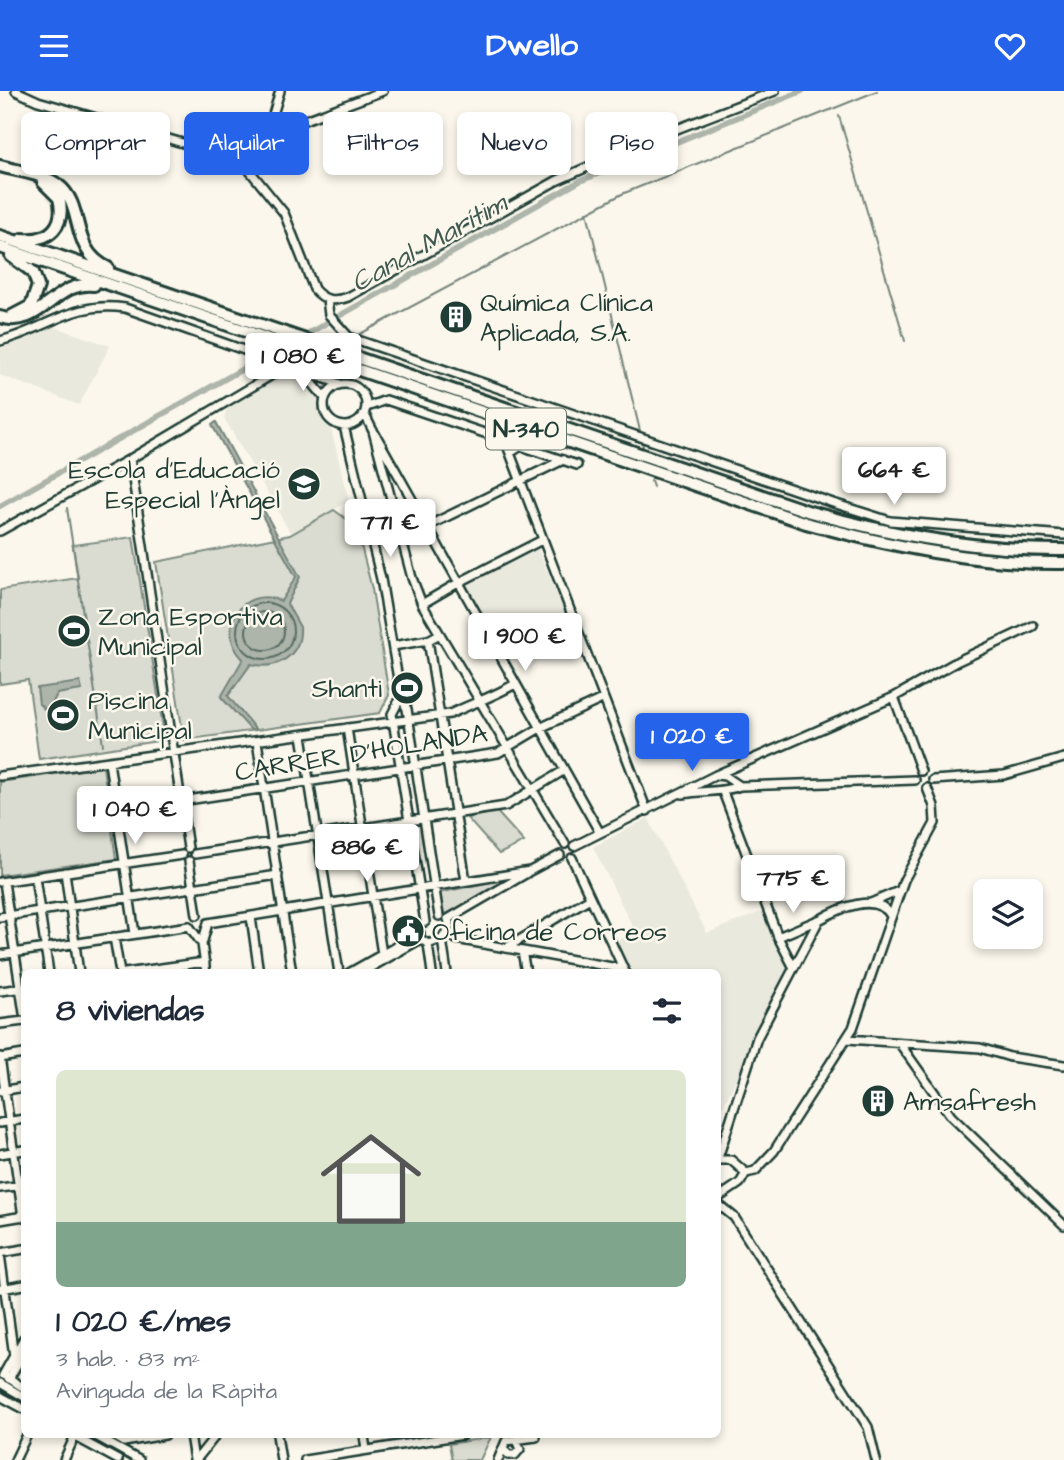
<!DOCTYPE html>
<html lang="es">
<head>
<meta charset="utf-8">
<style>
  body { margin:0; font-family:"Architects Daughter",sans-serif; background:#f2f2f3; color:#1f2937; height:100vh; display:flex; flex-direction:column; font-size:26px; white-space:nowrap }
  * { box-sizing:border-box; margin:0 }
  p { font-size:23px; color:#747a83 }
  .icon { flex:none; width:38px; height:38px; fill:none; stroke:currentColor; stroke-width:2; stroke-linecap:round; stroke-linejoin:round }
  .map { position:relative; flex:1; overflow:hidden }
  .side { position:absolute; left:21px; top:878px; width:700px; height:469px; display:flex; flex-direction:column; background:#fff; border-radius:10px; box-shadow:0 4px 10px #0003 }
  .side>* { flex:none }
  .guide { position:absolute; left:21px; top:21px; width:700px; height:63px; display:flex; gap:14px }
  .buttons { position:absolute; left:973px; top:788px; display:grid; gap:14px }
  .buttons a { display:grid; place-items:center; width:70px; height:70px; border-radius:10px; background:#fff; box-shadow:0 4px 10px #0003; font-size:35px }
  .price { position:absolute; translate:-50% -60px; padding:0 16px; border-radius:7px; background:#fff; color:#222; font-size:23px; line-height:46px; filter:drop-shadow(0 2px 4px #0008) }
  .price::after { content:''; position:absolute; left:50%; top:42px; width:21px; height:16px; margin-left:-10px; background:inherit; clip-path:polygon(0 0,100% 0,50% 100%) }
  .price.active { background:#2563eb; color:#fff }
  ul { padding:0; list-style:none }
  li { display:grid; align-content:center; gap:14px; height:371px; padding:0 35px }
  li+li { border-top:2px solid #e0e1e3 }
  li span { display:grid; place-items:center; height:217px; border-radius:10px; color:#555 }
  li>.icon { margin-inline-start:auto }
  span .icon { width:126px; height:126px; fill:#fffc; stroke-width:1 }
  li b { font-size:30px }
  h2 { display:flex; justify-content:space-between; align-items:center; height:84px; padding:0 35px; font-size:30px }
  .chip { padding:0 24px; border-radius:10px; background:#fff; box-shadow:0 4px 10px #0003; font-size:24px; line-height:63px }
  .chip.active { background:#2563eb; color:#fff }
  header { display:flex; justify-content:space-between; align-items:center; height:91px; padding:0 35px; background:#2563eb; color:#fff; font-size:32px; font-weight:800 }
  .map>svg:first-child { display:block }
  .built { fill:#eae9de }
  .green { fill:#dbdcd1; stroke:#7d8c82; stroke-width:2 }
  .water { fill:#adb4aa; stroke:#74847b; stroke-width:2 }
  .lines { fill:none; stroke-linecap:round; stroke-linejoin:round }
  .shore { stroke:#586d63; stroke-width:2 }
  .stream { stroke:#74847b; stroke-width:2 }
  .canal { stroke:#adb4aa; stroke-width:6 }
  .minor-casing { stroke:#1f3d34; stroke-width:12 }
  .highway-casing { stroke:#1f3d34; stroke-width:16 }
  .minor { stroke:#fbf7ec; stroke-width:7 }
  .highway { stroke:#fbf7ec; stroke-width:10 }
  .labels { text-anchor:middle; stroke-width:5; stroke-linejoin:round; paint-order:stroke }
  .shield { fill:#fbf7ec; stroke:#61756b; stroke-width:2 }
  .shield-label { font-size:24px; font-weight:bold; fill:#1f3d34 }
  .poi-label { font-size:26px; fill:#1f3d34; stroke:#fbf7ec; text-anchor:start }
  .street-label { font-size:26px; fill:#1f3d34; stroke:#fbf7ec }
  .water-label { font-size:28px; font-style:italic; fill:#425b52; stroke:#fbf7ec }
</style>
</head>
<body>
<header><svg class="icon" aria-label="menu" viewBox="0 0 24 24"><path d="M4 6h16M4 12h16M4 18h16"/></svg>Dwello<svg class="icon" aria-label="heart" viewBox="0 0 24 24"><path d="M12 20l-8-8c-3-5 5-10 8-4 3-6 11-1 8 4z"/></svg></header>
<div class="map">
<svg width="1064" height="1369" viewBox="0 0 1064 1369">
  <rect width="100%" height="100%" fill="#fbf7ec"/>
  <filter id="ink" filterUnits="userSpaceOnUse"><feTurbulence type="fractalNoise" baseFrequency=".0143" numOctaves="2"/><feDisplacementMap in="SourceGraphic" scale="14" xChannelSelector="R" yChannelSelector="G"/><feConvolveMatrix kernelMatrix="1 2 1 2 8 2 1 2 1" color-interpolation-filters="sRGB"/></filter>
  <g filter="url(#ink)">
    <!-- built -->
    <path class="built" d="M52,235L110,255L79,314L0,284V258Z
      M285,284L297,287L319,308L323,327L330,334L349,410L291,443L224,327L228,315Z
      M538,458L571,536L507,566L466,494Z
      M648,727L707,842L763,820L787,876L718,1028V882H631L616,851L635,840L593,756Z"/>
    <!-- green -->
    <path class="green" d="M334,419L356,435L372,498L389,604L380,622L184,649L156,471L290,444Z
      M133,446L165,649L39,668L28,589L0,593V499L78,487L73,454Z
      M103,676L116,768L0,784V691Z
      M497,721L524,751L499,763L467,727Z
      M514,786L449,824L441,820L439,802Z
      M491,1346L480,1369H452L449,1353Z"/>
    <!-- water -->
    <path class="water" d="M216,331L300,486L287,513L300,536C302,564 277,580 251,573L228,605L256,639H251L221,606L243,568C214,539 242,493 281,510L296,486L212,334Z
      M80,591L82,599L57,603L50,617L44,618L39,613L37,597Z"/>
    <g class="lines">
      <!-- shore -->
      <path class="shore" d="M237 540a28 28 0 1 1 56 0a28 28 0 1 1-56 0Z
        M246 540a19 19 0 1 1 38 0a19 19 0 1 1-38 0Z"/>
      <!-- stream -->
      <path class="stream" d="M273,5L275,0
        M839,25L905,250
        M587,121L641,344
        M360,243L622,103L877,0
        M329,245L349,251
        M642,351L643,356
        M53,385L54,387
        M651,390L653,396
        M67,417L103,654"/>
      <!-- canal -->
      <path class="canal" d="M307,243L580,90L802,0
        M0,415L278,258"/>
      <defs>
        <path id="minor" d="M16,0L38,10L241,69L284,122L314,198C324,210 334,211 348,206L556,90L646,50L775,0
          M272,27L283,32H297L383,0
          M219,61L240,51L272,27L280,0
          M327,208L329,224L349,246L833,412L890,430L1064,444
          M0,250C47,238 73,209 125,217L340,293
          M303,281L325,307
          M324 314a21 21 0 1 1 42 0a21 21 0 1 1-42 0Z
          M367,316L386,309L505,349L647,720
          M365,324L373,340L412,487L422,513L565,753
          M344,335L381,488L401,606L407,618L439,825
          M374,341L600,742
          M510,362L521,355L577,374
          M130,368L188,757
          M0,440L130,368L287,275
          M409,442L415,435L416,419
          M401,448L563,369
          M422,513L458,492L542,449
          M428,549L466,790
          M393,555L428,549L440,543
          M401,606L392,623L425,831
          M894,606L921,680
          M347,637L382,863
          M302,644L339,882
          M257,650L292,882
          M109,671L135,843
          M716,684L894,606L958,570L1033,535
          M0,685L450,623C473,612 493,606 515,593
          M933,689L1004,684L1064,667
          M723,701L778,846L794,877
          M683,703C704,699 721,702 740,695L915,689
          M115,720L498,662L540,637L602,608
          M574,755L716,684L725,685L740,695
          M195,763L506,715L563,680
          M572,767L625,881
          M189,770L197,824
          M65,781L79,882
          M35,786L49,882
          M0,791L182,764
          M4,791L24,922
          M871,812L901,799
          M0,826L278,784
          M251,826L259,882
          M448,828L527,782
          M208,832L530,780L560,764
          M189,835L202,853
          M448,841L456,848L623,878
          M114,846L120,882
          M778,846L818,829
          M421,848L428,853L442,848L450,835L448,828
          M442,848L447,882
          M428,853L432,882
          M506,857L590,807
          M522,860L526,882
          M0,864L189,835
          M125,882L205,871
          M206,882L202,853L208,832
          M349,882L420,842
          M361,882L421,848
          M0,900L24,897
          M0,933L24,930
          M847,948L980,957L1010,966L1064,974
          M900,953L951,1025L1064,1134
          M0,966L23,1126
          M0,967L24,963
          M1,1000L24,996
          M0,1032L24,1028
          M0,1063L24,1059
          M718,1067L757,947L819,829C838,818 877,800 891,825
          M718,1069H731L746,1082L740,1092L718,1107
          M746,1082L755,1080L774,1060L853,937L904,789L935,732L934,715L927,697
          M0,1097L24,1094
          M718,1113L734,1126L868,1336L876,1369
          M0,1129L24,1125
          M0,1162L24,1158
          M0,1163L14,1265
          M1,1198L24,1194
          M3,1284L24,1247
          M7,1286L24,1297
          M9,1288L24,1261
          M0,1292L24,1306
          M0,1305L24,1318
          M72,1344L118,1369
          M94,1344L139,1369
          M112,1344L124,1351
          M190,1344L194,1369
          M277,1344L281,1369
          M364,1344L366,1359
          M124,1351L165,1344
          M504,1359L509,1364H515L520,1358L517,1351
          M15,1369L27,1344
          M64,1369L75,1345
          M196,1369L216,1344
          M305,1369L463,1344
          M498,1369L506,1350L536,1346"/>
        <path id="highway" d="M0,75C17,80 44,83 58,94C86,115 68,158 108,177
          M0,145L810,421C892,444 978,460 1064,459
          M22,148C50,151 66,134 59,107L43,91
          M0,156L806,432C890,455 977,473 1064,472
          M11,165L33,181L38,195L31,215L12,225
          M0,226C40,239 55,189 94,194"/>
      </defs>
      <!-- minor casing -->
      <use href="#minor" class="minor-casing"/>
      <!-- highway casing -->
      <use href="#highway" class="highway-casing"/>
      <!-- minor -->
      <use href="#minor" class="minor"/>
      <!-- highway -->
      <use href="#highway" class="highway"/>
    </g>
  </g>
  <!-- icons -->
  <defs>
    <symbol id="building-disc" viewBox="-11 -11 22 22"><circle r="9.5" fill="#1f3d34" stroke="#fbf7ec"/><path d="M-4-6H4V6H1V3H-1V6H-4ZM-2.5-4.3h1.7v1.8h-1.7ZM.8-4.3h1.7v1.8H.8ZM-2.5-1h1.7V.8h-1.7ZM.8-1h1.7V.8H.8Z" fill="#fff"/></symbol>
    <symbol id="school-disc" viewBox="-11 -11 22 22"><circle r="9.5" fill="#1f3d34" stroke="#fbf7ec"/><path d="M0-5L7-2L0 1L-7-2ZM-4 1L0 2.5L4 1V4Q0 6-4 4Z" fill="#fff"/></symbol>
    <symbol id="stadium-disc" viewBox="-11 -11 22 22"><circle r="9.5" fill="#1f3d34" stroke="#fbf7ec"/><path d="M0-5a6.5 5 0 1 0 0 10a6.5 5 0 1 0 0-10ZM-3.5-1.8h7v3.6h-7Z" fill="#fff"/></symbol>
    <symbol id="civic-disc" viewBox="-11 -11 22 22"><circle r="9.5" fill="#1f3d34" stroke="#fbf7ec"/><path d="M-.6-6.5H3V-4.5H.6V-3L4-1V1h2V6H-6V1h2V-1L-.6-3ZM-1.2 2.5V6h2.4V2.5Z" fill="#fff"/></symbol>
  </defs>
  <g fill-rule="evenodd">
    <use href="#building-disc" x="437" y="207" width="38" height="38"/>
    <use href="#school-disc" x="285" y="374" width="38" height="38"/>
    <use href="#stadium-disc" x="55" y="521" width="38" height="38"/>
    <use href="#stadium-disc" x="388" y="578" width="38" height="38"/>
    <use href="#stadium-disc" x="44" y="605" width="38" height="38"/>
    <use href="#civic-disc" x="389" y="821" width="38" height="38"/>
    <use href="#building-disc" x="859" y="991" width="38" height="38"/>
  </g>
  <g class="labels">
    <!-- shield labels -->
    <rect class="shield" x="486" y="317.5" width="80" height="41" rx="5"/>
    <g class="shield-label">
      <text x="526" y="346">N-340</text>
    </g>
    <!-- poi labels -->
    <g class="poi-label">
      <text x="480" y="220">Química Clínica<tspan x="480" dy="30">Aplicada, S.A.</tspan></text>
      <text x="280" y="387" text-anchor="end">Escola d'Educació<tspan x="280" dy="30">Especial l'Àngel</tspan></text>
      <text x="98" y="534">Zona Esportiva<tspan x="98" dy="30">Municipal</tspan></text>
      <text x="382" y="606" text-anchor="end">Shanti</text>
      <text x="88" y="618">Piscina<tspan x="88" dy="30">Municipal</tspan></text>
      <text x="432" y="849">Oficina de Correos</text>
      <text x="903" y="1019">Amsafresh</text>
    </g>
    <!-- street labels -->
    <g class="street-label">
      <text transform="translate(361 661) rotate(-9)" y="9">CARRER D'HOLANDA</text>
    </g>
    <!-- water labels -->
    <g class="water-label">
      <text transform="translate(428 151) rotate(-29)" y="10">Canal Marítim</text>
    </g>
  </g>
</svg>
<div class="buttons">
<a><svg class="icon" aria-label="layers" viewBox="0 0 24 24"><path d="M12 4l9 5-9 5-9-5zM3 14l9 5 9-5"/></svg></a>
</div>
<b class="price" style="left:303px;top:302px">1 080 €</b>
<b class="price" style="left:894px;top:416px">664 €</b>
<b class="price" style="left:390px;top:468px">771 €</b>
<b class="price" style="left:525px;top:582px">1 900 €</b>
<b class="price active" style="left:692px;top:682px">1 020 €</b>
<b class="price" style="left:135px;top:755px">1 040 €</b>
<b class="price" style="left:367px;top:793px">886 €</b>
<b class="price" style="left:793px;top:824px">775 €</b>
<div class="guide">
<a class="chip">Comprar</a>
<a class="chip active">Alquilar</a>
<a class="chip">Filtros</a>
<a class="chip">Nuevo</a>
<a class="chip">Piso</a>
</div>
<section class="side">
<h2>8 viviendas<svg class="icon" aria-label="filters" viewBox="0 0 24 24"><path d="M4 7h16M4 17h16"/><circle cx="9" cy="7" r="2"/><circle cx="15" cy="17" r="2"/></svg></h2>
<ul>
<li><span style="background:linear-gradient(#dfe7d0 70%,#7fa58c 0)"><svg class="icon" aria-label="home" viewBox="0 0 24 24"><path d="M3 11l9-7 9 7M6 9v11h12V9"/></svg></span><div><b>1 020 €/mes</b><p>3 hab. · 83 m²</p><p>Avinguda de la Ràpita</p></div></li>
</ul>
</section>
</div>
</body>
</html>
